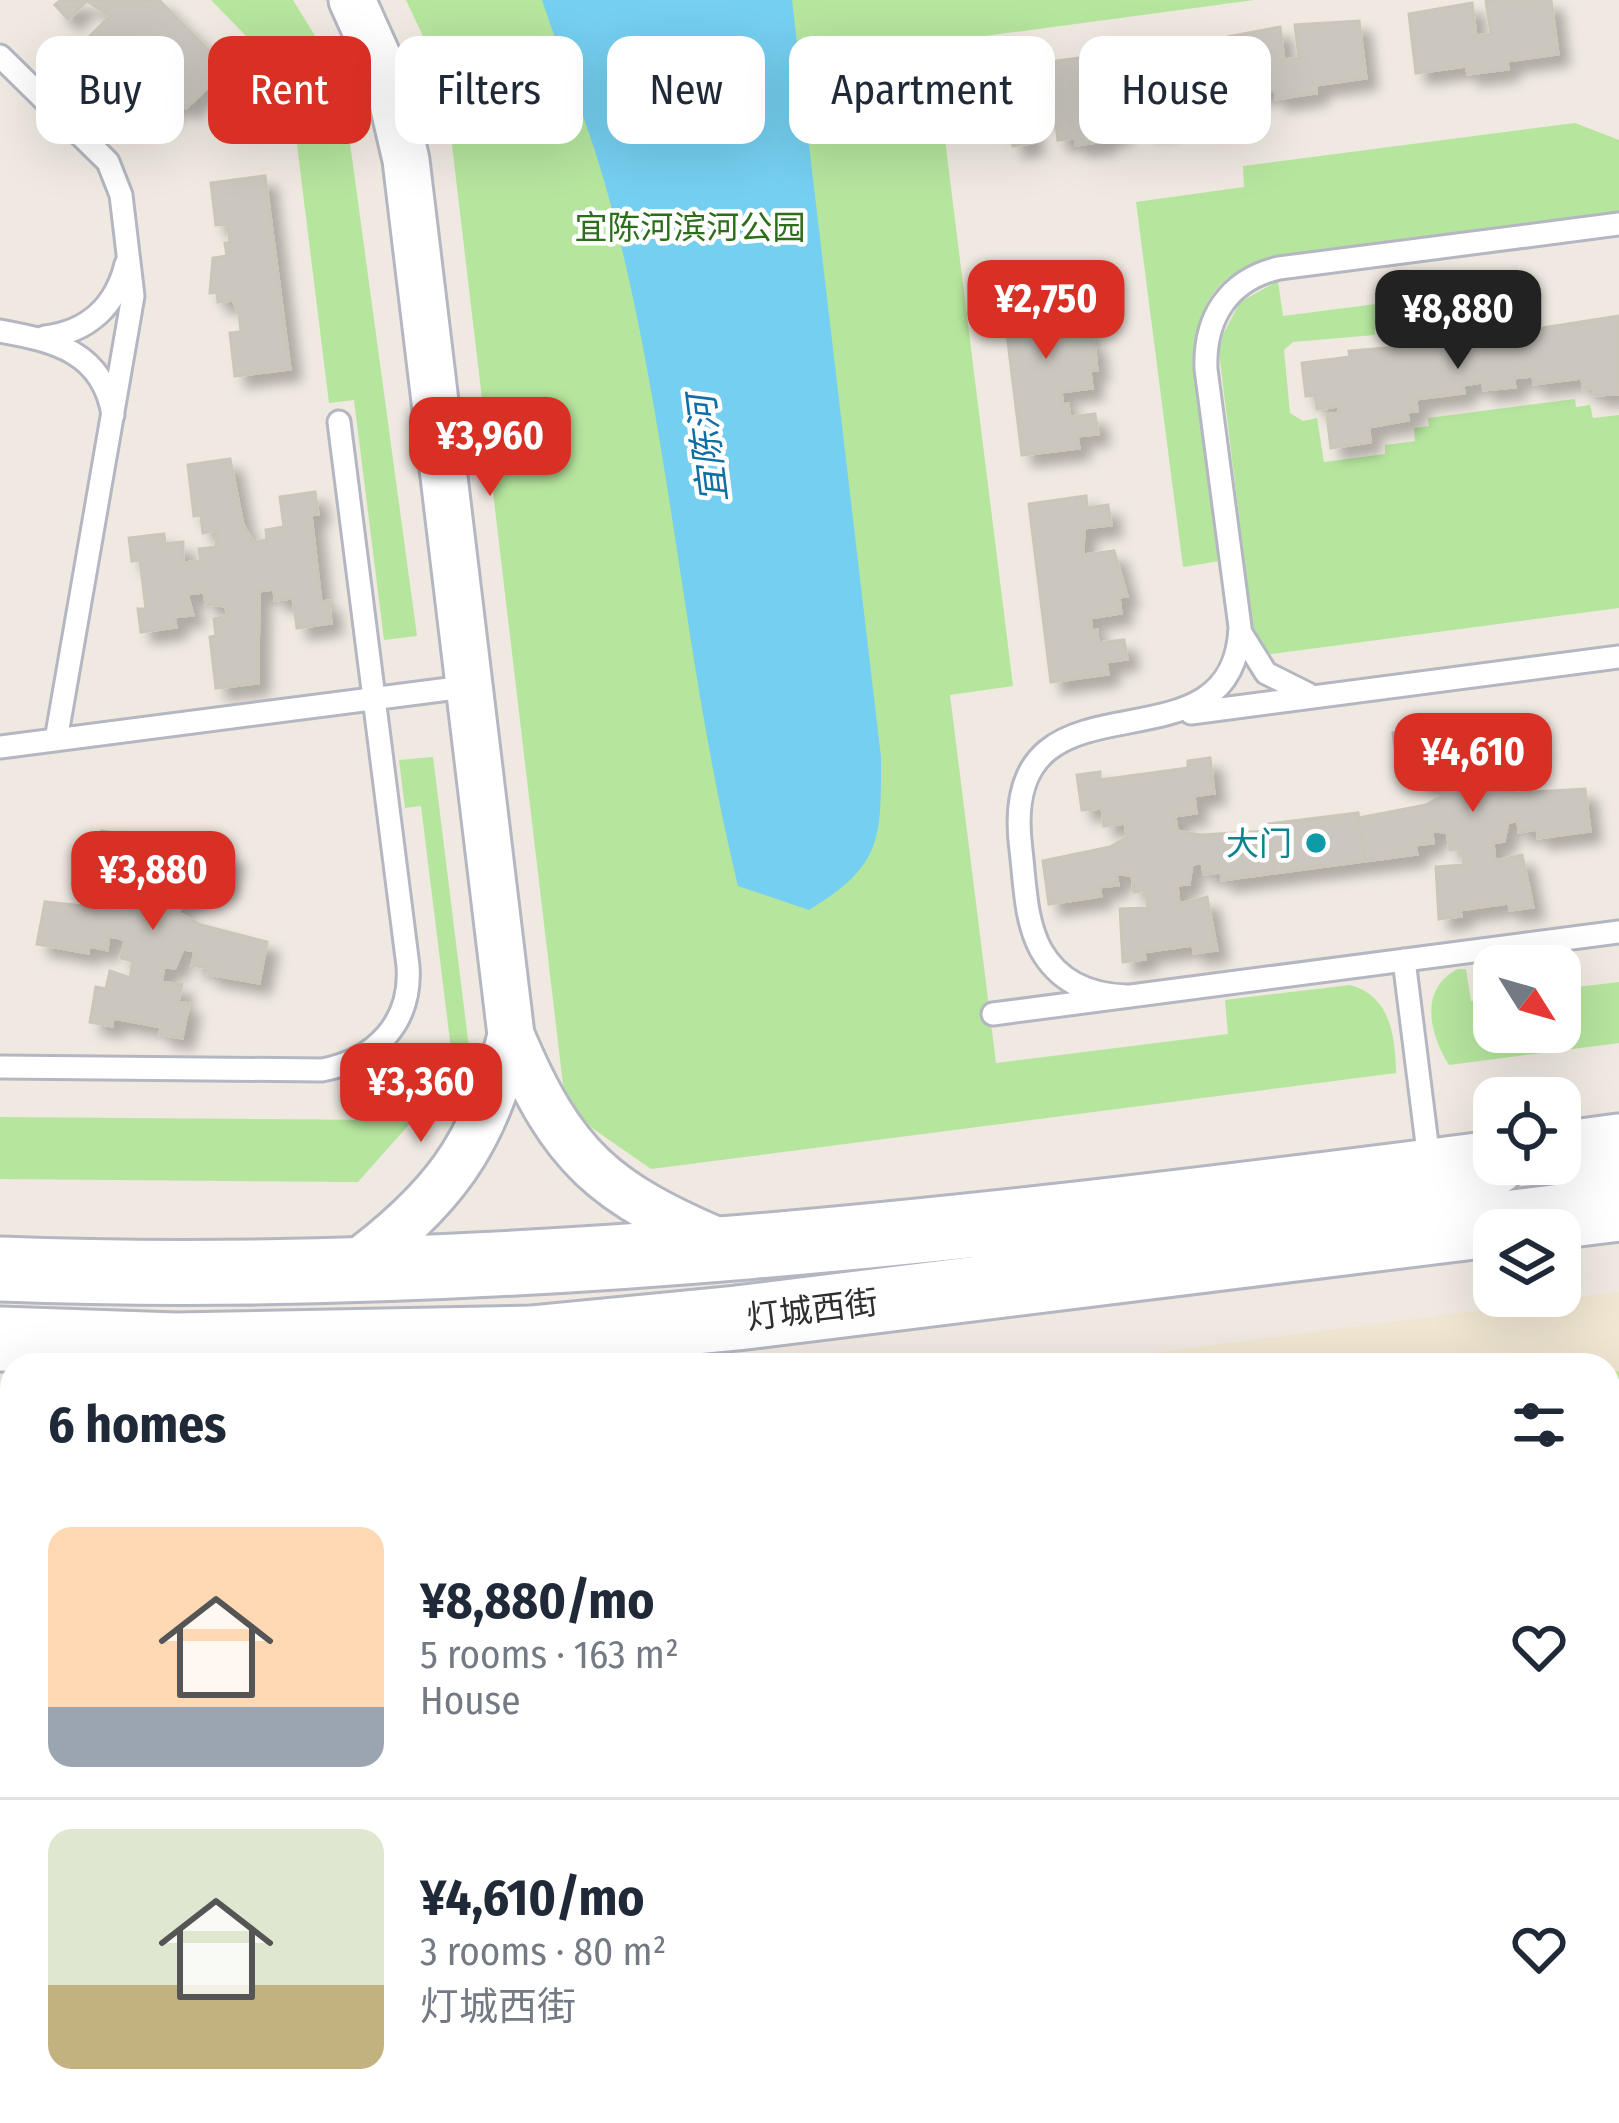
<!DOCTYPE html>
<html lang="en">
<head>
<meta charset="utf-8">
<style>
  body { margin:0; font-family:"Fira Sans Condensed","Noto Sans SC",sans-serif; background:#f6f6f7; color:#1f2937; height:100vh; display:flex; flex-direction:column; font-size:45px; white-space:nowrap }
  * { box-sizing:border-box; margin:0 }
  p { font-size:39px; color:#747a83 }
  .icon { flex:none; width:66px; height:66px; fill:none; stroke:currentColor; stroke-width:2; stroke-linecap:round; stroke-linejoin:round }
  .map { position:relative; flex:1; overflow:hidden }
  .panel { position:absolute; left:0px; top:1353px; width:1620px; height:771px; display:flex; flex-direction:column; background:#fff; border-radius:36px 36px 0 0; box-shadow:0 12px 48px #0002 }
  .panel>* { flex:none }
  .top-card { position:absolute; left:36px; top:36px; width:1548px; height:108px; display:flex; gap:24px }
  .needle { width:78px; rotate:127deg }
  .buttons { position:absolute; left:1473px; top:945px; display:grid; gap:24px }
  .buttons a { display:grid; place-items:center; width:108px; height:108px; border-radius:24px; background:#fff; box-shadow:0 12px 48px #0002; font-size:60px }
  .price { position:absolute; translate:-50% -102px; padding:0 27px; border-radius:24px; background:#d93025; color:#fff; font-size:39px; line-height:78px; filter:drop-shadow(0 3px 6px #0008) }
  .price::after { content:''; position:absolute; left:50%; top:72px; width:36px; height:27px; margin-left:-18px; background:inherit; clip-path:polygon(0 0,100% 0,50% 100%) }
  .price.on { background:#222; color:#fff }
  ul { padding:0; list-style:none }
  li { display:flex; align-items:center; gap:36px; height:300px; padding:0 48px }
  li+li { border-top:3px solid #e0e1e3 }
  li span { display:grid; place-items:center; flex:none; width:336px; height:240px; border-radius:24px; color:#555 }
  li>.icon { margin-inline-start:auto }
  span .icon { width:144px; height:144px; fill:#fffc; stroke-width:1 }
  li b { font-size:51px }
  h2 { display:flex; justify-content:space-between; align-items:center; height:144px; padding:0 48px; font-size:51px }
  .tag { padding:0 42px; border-radius:24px; background:#fff; box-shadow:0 12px 48px #0002; font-size:42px; line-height:108px }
  .tag.on { background:#d93025; color:#fff }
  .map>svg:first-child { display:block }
  .education { fill:#f0e6d1 }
  .green { fill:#b6e59e }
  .pitch { fill:#c9ec9a }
  .water { fill:#75cff0 }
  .building { fill:#cbc7bf; stroke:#cbc5ba; stroke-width:3; filter:url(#shadow) }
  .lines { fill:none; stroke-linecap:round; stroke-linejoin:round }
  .lane-casing { stroke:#b4b7c1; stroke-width:27 }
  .street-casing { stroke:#b4b7c1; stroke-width:51 }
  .secondary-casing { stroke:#b4b7c1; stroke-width:69 }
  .lane { stroke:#fff; stroke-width:21 }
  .street { stroke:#fff; stroke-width:45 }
  .secondary { stroke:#fff; stroke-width:63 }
  .culture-dot { fill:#0f9aa8; stroke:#fff; stroke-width:4.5 }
  .labels { text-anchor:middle; stroke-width:9; stroke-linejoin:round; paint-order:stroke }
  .park-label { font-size:33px; fill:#2c6e1b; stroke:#fff }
  .culture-label { font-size:33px; fill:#0d838f; stroke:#fff; text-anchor:end }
  .street-label { font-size:33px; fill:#2e2e2e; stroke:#fff }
  .water-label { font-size:36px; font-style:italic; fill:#0d6fa3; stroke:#fff }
</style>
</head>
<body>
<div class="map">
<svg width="1619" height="2123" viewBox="0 0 1619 2123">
  <defs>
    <filter id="shadow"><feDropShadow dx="11" dy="11" stdDeviation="6" flood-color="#0004"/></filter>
  </defs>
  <rect width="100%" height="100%" fill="#efe9e1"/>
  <!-- education -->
  <path class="education" d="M1619,1292V2123H0V1416H12V2112H1608V1365H1063Z"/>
  <!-- green -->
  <path class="green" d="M211,0H293L320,44L345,106L417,636L384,640L354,400L329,403L289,80Z
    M406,0H1254L933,43L1013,686L950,695L996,1063L1228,1034L1225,1000L1350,985C1391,996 1395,1036 1396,1073L651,1169L566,1110L450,128L428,47Z
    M1575,123L1619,140V212L1277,257C1176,278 1195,363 1204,440C1209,480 1214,521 1219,561L1183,567L1136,202L1244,187L1243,166Z
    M1278,281L1283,316L1376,304L1375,335L1293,342L1284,350L1290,413L1303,421L1317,418L1324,462L1385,454V445L1415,441L1414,428L1429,426L1428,418L1575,399L1576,407L1590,405L1593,418L1619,415V608L1265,655L1252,624L1218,344L1240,302Z
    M433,757L470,1056L358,1182L0,1179V1117L390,1120L451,1049L421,806L405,808L399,760Z
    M1458,969H1466L1471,1001L1494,998V1032H1560V989L1619,982V1043L1449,1065C1429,1034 1419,988 1458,969Z
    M12,2054V2112H545L546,2123H0V2055Z"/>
  <!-- pitch -->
  <path class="pitch" d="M1619,1371V1539L1608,1540V1372Z
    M1619,1621V1770L1608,1761V1622Z
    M927,2112H1558L1559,2123H928Z"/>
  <!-- water -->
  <path class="water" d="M542,0H792L881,757C881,839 883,865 809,910L738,886C683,660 670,424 609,198C591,131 564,66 542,0Z"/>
  <!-- building -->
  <path class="building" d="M61,0H159L227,69L186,108L178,100L163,115L149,102L169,83L159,73L162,69L153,60L131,82L119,70L114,75L94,55L99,50L87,39L110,16L87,1L68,19L55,5Z
    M1551,0L1558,54L1507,61L1508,69L1468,74L1466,66L1416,73L1409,14L1472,3L1476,36L1491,34L1486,1Z
    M1359,21L1366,78L1316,85V93L1276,99L1275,90L1224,97L1217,39L1280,27L1284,60L1299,58L1295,25Z
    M1168,46L1175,103L1164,104L1166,126L1147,128L1144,101L1130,104L1129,99L1116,100L1121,132L1104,134L1105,141L1076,145L1075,138L1058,140L1054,109L1028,117L1032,143L1013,146L1010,125L998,127L990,70Z
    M265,176L290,369L235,376L230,333L241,332L239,313L233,300L218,302L217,292L210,293L213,258L227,256L225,243H230L228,224L216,225L211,183Z
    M1057,270L1058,282L1080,279L1082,298L1055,302L1053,329L1085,325L1087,341H1094L1097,370L1090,371L1092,388L1061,392L1063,405L1068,404L1070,417L1095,414L1098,434L1077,436L1079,448L1022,455L1000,277Z
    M1619,316V394L1595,395L1593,388L1583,389L1582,378L1534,384L1533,376L1513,378L1515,387L1484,390L1482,382L1463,385L1464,393L1416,399L1417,411L1407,412L1408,420L1369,427L1370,442L1331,448L1327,415L1339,413V406L1317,409L1315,395L1306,396L1302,363L1350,357L1349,351L1447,343Z
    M230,459L243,525L253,542L267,540L266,530L284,527L280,497L315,492L318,514L311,515L321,602L329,601L331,623L297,628L293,598L275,600L274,589L259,591L258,683L216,688L210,637L216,636L214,619L227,616L226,606L206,604L204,592L187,594L193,615L174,617L176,627L141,632L138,609H146L140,560L132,561L129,538L164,534L165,544L183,542V563L201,561L199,549L216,547L217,530L203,533L201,515L194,516L188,465Z
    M1086,496L1087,508L1108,505L1111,525L1084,528L1083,555L1114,551L1127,596L1119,597L1121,613L1090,618L1092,631L1097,630L1098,643L1124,640L1127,659L1106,662L1108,674L1051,682L1029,504Z
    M1526,716L1530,751L1509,754L1512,771L1491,774L1493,788L1516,793L1585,789L1590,831L1538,838L1537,829L1519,832L1518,821L1508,822L1504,841L1493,843L1495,861L1522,855L1533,907L1510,910L1509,903L1460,910L1461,916L1439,919L1436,867L1464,865L1462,848L1450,850L1447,832L1432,831L1433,843L1415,845L1417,854L1365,861L1359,818L1426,805L1443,795L1441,781L1420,783L1417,765L1398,768L1393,733L1416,730V738L1504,726V719Z
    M1210,758L1214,793L1194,796L1196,813L1175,816L1177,831L1201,835L1268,831L1274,873L1222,880L1221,872L1204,874L1202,863L1192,864L1189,884L1177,885L1179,904L1207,897L1217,950L1194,953L1193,945L1144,952L1145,959L1123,962L1120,909L1148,908L1146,890L1134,892L1132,875L1116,874L1118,885L1099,887L1101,896L1049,904L1043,861L1110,847L1127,837L1125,823L1104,826L1102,808L1082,810L1077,775L1100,772V780L1188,768V761Z
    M1358,813L1365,861L1274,873L1268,824Z
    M102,831L124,835L123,842L209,858L211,850L233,854L226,888L196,883L193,901L182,899L179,913L201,925L267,942L259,983L208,974L209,968L192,965L195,951L183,949L175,968L164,967L161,983L182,984L178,1002L189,1004L182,1038L160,1034L161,1027L113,1018L112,1026L90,1022L96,987L106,989L110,971L130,978L133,961L121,958L125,941L120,938L109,936L107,950L89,946L88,953L37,944L45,902L112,909L131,905L134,891L123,889L126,871L96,865Z
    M3,1529L12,1634V1953L0,1954Z
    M12,1554V1639L6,1555Z
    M1617,1566L1619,1607L1608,1608V1567Z"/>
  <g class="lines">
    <defs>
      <path id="lane" d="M0,56L108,162L121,195L133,296L56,740
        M0,331C55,341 103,352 113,415
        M45,337C88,332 116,306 126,264
        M1241,633L1266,673L1308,694
        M1191,713L1619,657
        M0,747L472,686
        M1404,960L1430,1168
        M1126,996C1090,995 1059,982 1041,950C1025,921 1025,883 1021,850C995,652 1234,786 1240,627L1206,369C1204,318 1228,280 1279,268L1619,224
        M993,1014L1619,932
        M0,1067L322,1070C375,1060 412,1023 408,966L339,422
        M0,1490L12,1491
        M0,2006L12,2005
        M600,2112L601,2123"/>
      <path id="street" d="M352,0L387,78L406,160L511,1035C563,1159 604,1193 727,1245
        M350,1268C442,1201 484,1145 511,1035"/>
      <path id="secondary" d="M1560,1154L1619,1146
        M0,1269C500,1288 999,1226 1494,1163
        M0,1339L176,1345L531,1338L737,1318L1619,1209"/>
    </defs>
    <!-- lane casing -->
    <use href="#lane" class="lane-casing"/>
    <!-- street casing -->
    <use href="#street" class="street-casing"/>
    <!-- secondary casing -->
    <use href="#secondary" class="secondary-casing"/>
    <!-- lane -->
    <use href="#lane" class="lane"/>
    <!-- street -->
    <use href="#street" class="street"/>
    <!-- secondary -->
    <use href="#secondary" class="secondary"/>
  </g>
  <!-- markers -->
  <circle class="culture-dot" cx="1316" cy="843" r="12"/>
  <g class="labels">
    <!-- park labels -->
    <g class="park-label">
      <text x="690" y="239">宜陈河滨河公园</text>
    </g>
    <!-- culture labels -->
    <g class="culture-label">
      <text x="1292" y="855">大门</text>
    </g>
    <!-- street labels -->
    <g class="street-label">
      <text transform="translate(812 1309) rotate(-7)" y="12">灯城西街</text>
    </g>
    <!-- water labels -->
    <g class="water-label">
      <text transform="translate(707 449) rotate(-97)" y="13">宜陈河</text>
    </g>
  </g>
</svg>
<div class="buttons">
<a><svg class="needle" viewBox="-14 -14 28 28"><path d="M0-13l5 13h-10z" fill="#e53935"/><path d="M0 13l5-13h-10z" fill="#747a83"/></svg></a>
<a><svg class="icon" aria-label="locate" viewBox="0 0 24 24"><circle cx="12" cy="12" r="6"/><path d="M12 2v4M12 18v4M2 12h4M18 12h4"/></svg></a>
<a><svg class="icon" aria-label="layers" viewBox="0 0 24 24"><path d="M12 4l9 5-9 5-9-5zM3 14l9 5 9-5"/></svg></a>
</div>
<b class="price" style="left:1046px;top:362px">¥2,750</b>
<b class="price on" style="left:1458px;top:372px">¥8,880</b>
<b class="price" style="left:490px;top:499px">¥3,960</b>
<b class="price" style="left:1473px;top:815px">¥4,610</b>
<b class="price" style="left:153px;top:933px">¥3,880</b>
<b class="price" style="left:421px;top:1145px">¥3,360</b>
<div class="top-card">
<a class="tag">Buy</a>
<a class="tag on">Rent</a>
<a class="tag">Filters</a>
<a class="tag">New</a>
<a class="tag">Apartment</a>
<a class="tag">House</a>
</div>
<section class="panel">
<h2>6 homes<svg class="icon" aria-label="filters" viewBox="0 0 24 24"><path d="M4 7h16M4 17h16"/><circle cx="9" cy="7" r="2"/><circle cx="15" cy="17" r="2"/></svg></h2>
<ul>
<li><span style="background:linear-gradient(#ffd9b3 75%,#9aa5b1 0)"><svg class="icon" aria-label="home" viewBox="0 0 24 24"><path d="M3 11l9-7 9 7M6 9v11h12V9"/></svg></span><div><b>¥8,880/mo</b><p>5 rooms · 163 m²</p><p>House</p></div><svg class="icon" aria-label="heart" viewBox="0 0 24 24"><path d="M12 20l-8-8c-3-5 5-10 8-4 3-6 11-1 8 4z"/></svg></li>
<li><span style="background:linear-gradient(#dfe7d0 65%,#c2b280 0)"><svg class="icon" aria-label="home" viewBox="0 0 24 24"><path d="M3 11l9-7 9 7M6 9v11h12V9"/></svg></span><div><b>¥4,610/mo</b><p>3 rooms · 80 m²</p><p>灯城西街</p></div><svg class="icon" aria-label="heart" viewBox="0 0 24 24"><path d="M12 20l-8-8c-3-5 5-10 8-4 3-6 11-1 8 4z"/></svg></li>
</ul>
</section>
</div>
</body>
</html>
